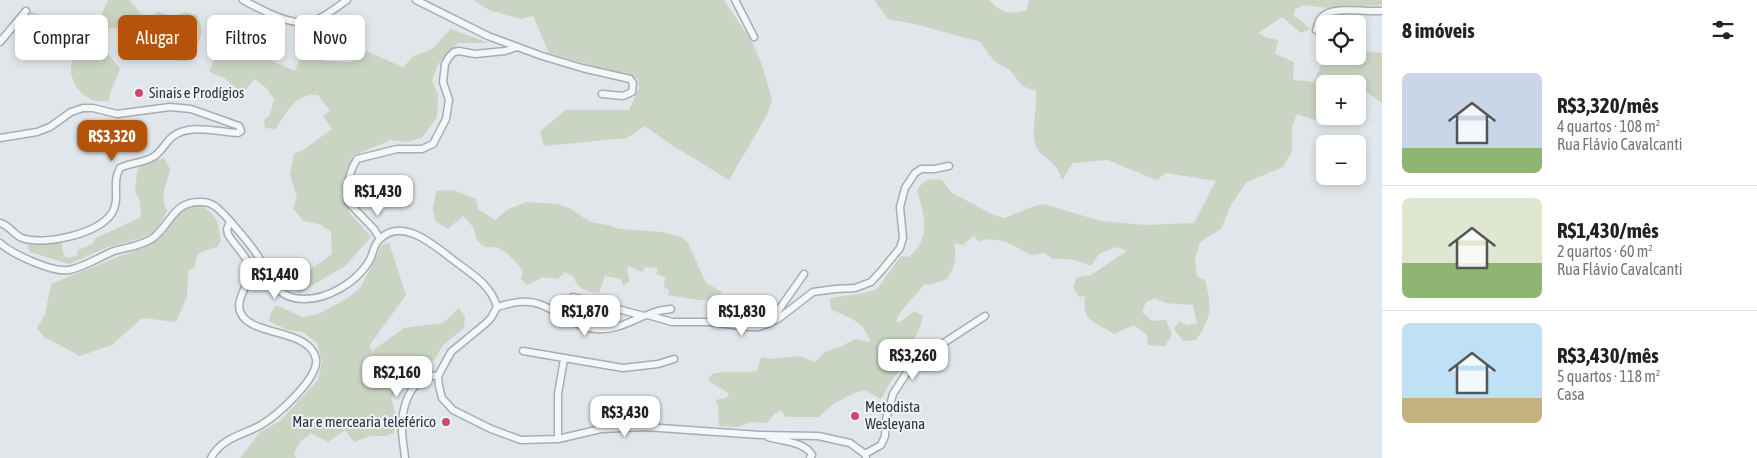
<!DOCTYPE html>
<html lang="pt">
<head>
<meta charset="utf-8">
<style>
  body { margin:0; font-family:"Asap Condensed",sans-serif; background:#f6f6f6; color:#222; height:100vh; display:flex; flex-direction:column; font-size:19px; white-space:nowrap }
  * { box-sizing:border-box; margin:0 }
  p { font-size:16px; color:#767676 }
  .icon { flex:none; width:28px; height:28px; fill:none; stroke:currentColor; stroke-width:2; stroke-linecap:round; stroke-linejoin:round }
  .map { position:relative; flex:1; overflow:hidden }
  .drawer { display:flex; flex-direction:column; background:#fff; width:375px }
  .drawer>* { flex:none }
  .top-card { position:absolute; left:15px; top:15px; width:475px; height:45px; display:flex; gap:10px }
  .fabs { position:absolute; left:1316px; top:15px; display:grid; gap:10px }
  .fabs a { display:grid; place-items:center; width:50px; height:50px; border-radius:8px; background:#fff; box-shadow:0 2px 8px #0003; font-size:25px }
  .price { position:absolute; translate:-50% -42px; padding:0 11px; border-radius:10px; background:#fff; color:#222; font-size:16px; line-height:32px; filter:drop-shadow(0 1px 2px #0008) }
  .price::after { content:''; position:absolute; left:50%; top:30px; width:15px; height:11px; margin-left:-8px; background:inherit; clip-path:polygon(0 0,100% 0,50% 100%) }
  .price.selected { background:#b45309; color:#fff }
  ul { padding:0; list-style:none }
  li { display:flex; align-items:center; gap:15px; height:125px; padding:0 20px }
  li+li { border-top:1px solid #e0e0e0 }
  li span { display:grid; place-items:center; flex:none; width:140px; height:100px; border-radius:8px; color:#555 }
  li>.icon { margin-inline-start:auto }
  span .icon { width:60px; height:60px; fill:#fffc; stroke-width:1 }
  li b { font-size:21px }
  h2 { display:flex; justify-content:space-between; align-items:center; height:60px; padding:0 20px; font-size:21px }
  .tag { padding:0 18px; border-radius:8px; background:#fff; box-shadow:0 2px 8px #0003; font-size:18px; line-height:45px }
  .tag.selected { background:#b45309; color:#fff }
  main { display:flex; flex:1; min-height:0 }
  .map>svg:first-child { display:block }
  .green { fill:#c9d4c3 }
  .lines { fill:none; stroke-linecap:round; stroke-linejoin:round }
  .minor-casing { stroke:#a6adb4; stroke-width:9 }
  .minor { stroke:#f4f6f8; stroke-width:6 }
  .poi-dot { fill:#cd496c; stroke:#f1f4f7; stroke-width:2 }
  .labels { text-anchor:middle; stroke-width:4; stroke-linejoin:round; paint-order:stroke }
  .poi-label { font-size:15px; fill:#2a3542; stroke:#f1f4f7; text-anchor:start }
</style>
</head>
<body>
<main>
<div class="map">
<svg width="1382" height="458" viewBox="0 0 1382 458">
  <rect width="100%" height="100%" fill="#e1e6ea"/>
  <!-- green -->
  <path class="green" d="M108,0H129L141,14L149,16L159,12L173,17L184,12L197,15C207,37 198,44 185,61L172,60L161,49L115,28L102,27L91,40L107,53L120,68C117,79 110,89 109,101C90,104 75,92 71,73C70,66 73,58 74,52L24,18L28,11L39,14L57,25L91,31L96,26Z
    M474,0H724L752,42L762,65L772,99L767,115L729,180L667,142L645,126L627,138L544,146L540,131L566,110H629L639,88L638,79L549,53L533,16L521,19L489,10Z
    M874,0H989C1002,13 1008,15 1027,10L1029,0H1382V5L1327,8L1304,5L1295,9L1294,15L1310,29L1301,33L1282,17L1258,33L1267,38L1278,40L1275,54L1294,62L1293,80L1314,82L1321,65L1339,64L1345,56H1358V51L1382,53V103L1364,90L1358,93V84H1325V116H1340C1320,122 1316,121 1297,114L1292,127V151L1283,167L1247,182L1232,203L1221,229L1200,242L1195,259L1197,276L1205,280C1212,307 1212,317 1196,340L1183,341L1174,329L1179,321L1187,325L1197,324L1193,305L1166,303L1155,298L1146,302L1142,312L1152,321L1166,320L1172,335L1165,346L1148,345L1147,335L1134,325L1114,334C1095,321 1082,324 1085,296L1079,297L1073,287L1077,277L1091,275L1127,251L1115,247L1099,254L1091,266C1078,260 1067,258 1053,259L1044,253L1030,255C1015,245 997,236 979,241L973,236L963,245L954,243C957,258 955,267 947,279L932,284L923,285C916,297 900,308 896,322H900L914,311L923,316L919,330L911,345L908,359L891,381L881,399L865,390L854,393L833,404L819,417H785L781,410L774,414L767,423L751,422L738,427L719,426L718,405L715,400L726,398L729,394C722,388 715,386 708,380L712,374C727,370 741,373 757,371L761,357L771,359L799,356L815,362L825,352L840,347L855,339L870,342C864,319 849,319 831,309L830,298L864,293L877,289L901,256L909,257C931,239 925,215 917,191C923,179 930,179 942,180L952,193L994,215L1004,218L1029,208L1043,204L1101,221L1145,225L1194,223L1216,181L1166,173L1156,180L1108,160L1073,163L1062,180C1057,161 1041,158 1036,146C1030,130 1038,109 1036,91L1022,86L1010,70L994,61L980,42L919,25L888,19Z
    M451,29L489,43H458L439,63L432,80L438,95L437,117L422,138L407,142L391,140L352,156L343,193L349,212L371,237L345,266L299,293L291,283L332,254L331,232L319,224L303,221L293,208L297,197L290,175L294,154L303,150L332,129L323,116L330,111L318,95C297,93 285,113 276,129L265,128L264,120L270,115L274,99L266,88L255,79L245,90L239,91L224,78L209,72L222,40L295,71L309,37H325V61L351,62L366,51L403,67L414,56L432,49Z
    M164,158L170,169C167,186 159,193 167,211L156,231L141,238L108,247L69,264L30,252L27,245L34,243H62L63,253L66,258L77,256L78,250L92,244L96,238L141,217L140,201L135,192L137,172L141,164Z
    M453,190L476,199L478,209L495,220L507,210L526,202L558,204L573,210L590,222L608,225L619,229L663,232L681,237L688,243L706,283L722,292L715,300H699L668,295L669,290L664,287L665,277L656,274L658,268L645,267L642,272L628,266L627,271L630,281L623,286L621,279L605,276L599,293C588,292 576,289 574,277L565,272L558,279L543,277L527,285L521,279L523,272C520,265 506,251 498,248C494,246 489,248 486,247C478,245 474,235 474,228L463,216L448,229L435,221L433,208L436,191Z
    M201,205C218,217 218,221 221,241L217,247L204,251L197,255L195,267L188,271L187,297L176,322L142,318L112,345L80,356L44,337L37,328L45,314L51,284L120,256L148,246L164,234L177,214L186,208Z
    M389,243L406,295L369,346L372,351L404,328L443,323L459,308L465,316L464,328L442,346L435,359L419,369L391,397L396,418L394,433L384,436H370L354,442L345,430L328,442L311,433L301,441L294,453L296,458H240L260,432L280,421L318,380L322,361L317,343L303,332L287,330L269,321L270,315L276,305L303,317L318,314L348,298L361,287L382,245Z"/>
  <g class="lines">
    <defs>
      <path id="minor" d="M243,0C260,9 293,28 313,21C325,17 337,7 347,0
        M416,0L488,36L542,56L582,68L630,79L633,83L632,92L623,96L602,94
        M735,0L754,37
        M1316,30C1318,23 1320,17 1326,14C1338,7 1368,12 1382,11
        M0,42L26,11
        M0,138L37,132L50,127L71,112L83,108H93L117,114L170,107L191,109L239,126L241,131L238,133C218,132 189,123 172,137C165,143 161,153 153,157C143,163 130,163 120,168C111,183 121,198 112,213C98,234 45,246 22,238C14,235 9,225 0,223
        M380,239L374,229L348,202C346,186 349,172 357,159L397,149H422L433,144L446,119L449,100L443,82L445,64L449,57L454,52L459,51L475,54L505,51L517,47
        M0,243C12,254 53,273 69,270C85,267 99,257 114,251C127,247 142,246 153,238C171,224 174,200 202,202C207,202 212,204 216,207C226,215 251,245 258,256C270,276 274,299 304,299C328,299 355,283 368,263C373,256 373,246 379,240C401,216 434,245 452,259C470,273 491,284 497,307L491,318L485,324L451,352L438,376L439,386L442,398L453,410L491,429L521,440L558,439L601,429L645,427L760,435L818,436L850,443L865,454L866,458
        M573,297L644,316
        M497,307C511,303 525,299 539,304C559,311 575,327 596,329C619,331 635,318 655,312C660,310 666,310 671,309
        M648,315L672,322H709L749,327H759L767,324L773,318L804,274
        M767,324L778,319L813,292L835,289L855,288L871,282L882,270L900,248L903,238L900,207L905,188L915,173L921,169H934L949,166
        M523,351L623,368L658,364L674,359
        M768,437C782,441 805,442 812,455L810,458
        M558,439V394L564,359
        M865,454L881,445L885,436L886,420L893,394L913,363L985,316
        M211,458C221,438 243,435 261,425C276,416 319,379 316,359C310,331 263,336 245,319C229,303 251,286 250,269C250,259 232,243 228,234L227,229L230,222
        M405,458C404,446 401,434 402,423C403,403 414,372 438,376"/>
    </defs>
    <!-- minor casing -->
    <use href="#minor" class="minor-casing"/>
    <!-- minor -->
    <use href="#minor" class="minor"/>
  </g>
  <!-- markers -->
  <g class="poi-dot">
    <circle cx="139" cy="93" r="5"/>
    <circle cx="855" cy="416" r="5"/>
    <circle cx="446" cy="422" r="5"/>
  </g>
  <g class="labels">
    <!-- poi labels -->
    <g class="poi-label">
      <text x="149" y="98">Sinais e Prodígios</text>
      <text x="865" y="412">Metodista<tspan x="865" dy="17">Wesleyana</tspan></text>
      <text x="436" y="427" text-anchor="end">Mar e mercearia teleférico</text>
    </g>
  </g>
</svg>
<div class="fabs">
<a><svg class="icon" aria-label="locate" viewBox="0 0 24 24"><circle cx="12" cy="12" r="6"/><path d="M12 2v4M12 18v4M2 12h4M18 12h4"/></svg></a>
<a>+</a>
<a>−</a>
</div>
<b class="price selected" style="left:112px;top:162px">R$3,320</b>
<b class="price" style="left:378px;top:217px">R$1,430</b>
<b class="price" style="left:275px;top:300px">R$1,440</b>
<b class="price" style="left:585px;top:337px">R$1,870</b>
<b class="price" style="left:742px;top:337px">R$1,830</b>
<b class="price" style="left:913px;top:381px">R$3,260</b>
<b class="price" style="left:397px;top:398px">R$2,160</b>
<b class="price" style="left:625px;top:438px">R$3,430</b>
<div class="top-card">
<a class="tag">Comprar</a>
<a class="tag selected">Alugar</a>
<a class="tag">Filtros</a>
<a class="tag">Novo</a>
</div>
</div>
<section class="drawer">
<h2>8 imóveis<svg class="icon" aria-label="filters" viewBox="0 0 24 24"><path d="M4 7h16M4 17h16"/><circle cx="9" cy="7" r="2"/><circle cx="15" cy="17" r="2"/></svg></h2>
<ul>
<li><span style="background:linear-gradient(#c9d6e8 75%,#8fb573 0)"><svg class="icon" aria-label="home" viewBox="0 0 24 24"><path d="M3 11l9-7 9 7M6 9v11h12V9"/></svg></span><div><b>R$3,320/mês</b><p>4 quartos · 108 m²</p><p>Rua Flávio Cavalcanti</p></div></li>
<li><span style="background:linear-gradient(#dfe7d0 65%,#8fb573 0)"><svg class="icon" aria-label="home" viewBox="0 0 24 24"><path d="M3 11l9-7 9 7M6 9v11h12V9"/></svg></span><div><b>R$1,430/mês</b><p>2 quartos · 60 m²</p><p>Rua Flávio Cavalcanti</p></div></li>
<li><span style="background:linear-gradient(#bfe0f5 75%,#c2b280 0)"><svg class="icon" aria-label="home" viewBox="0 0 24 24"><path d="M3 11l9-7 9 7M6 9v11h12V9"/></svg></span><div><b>R$3,430/mês</b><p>5 quartos · 118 m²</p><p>Casa</p></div></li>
</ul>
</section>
</main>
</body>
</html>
